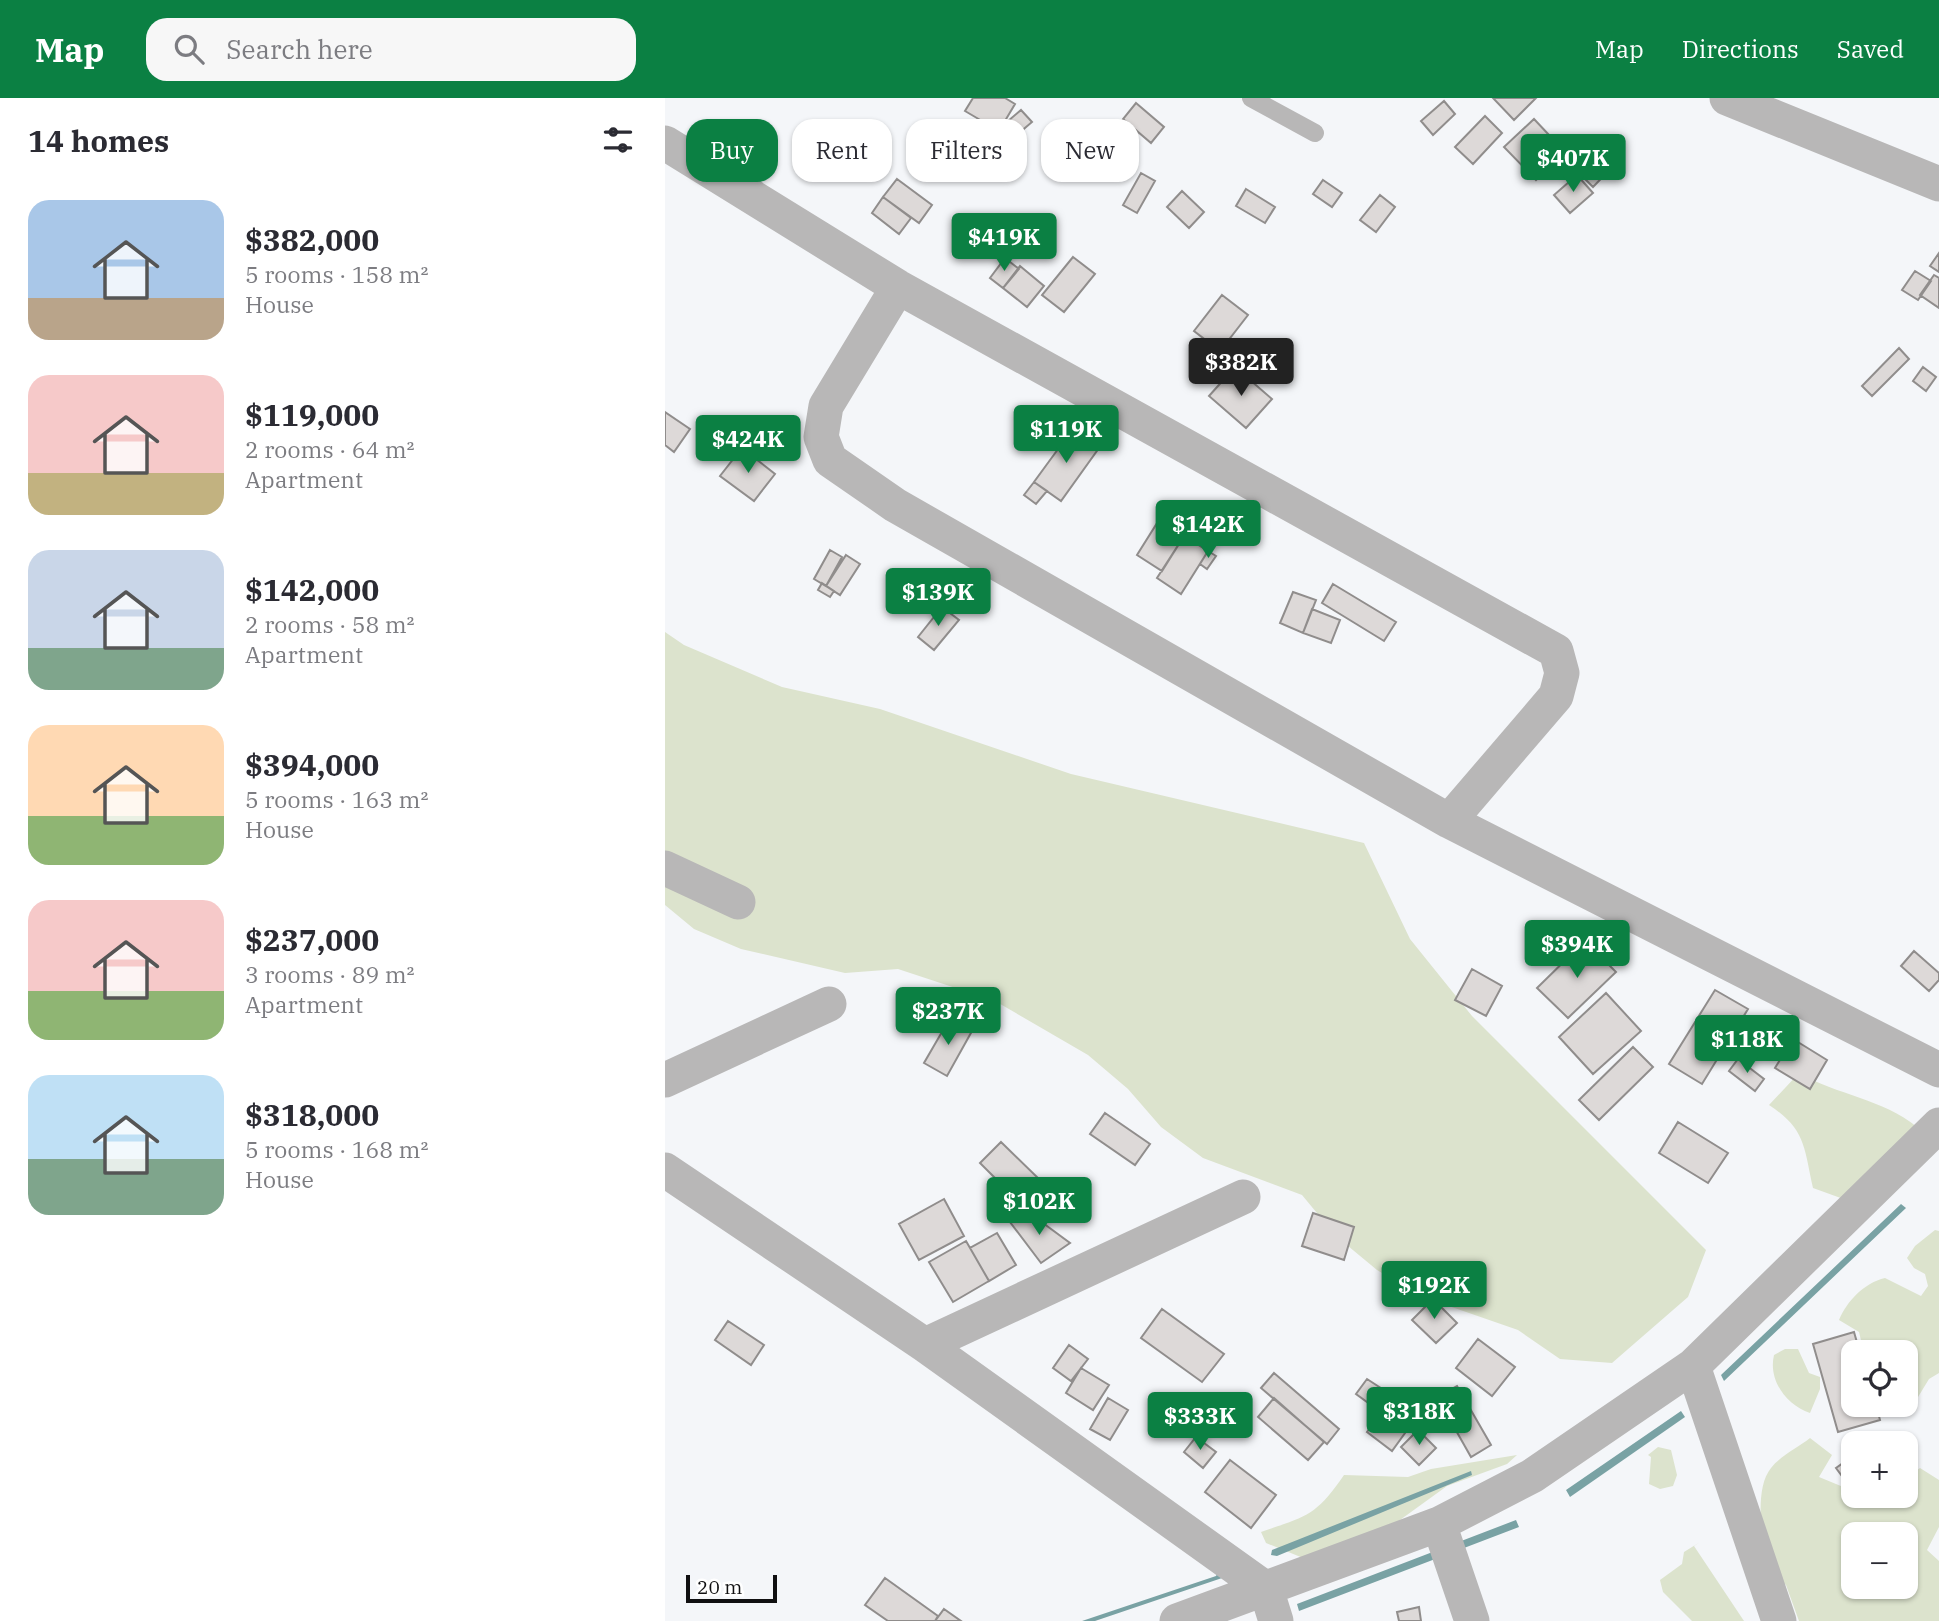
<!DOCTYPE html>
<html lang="en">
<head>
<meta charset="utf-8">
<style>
  body { margin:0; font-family:"IBM Plex Serif",serif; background:#f7f7f7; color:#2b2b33; height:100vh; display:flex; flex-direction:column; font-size:26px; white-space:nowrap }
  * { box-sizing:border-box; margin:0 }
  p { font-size:23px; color:#7c7c81 }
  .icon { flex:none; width:38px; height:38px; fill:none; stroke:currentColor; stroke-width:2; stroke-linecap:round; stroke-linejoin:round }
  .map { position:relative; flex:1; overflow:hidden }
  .sheet { display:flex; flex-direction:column; background:#fff; width:665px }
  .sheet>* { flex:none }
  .top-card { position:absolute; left:21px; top:21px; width:665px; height:63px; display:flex; gap:14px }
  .buttons { position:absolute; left:1176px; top:1242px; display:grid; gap:14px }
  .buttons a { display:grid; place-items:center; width:77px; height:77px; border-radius:14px; background:#fff; box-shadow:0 2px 5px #0004; font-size:35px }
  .scale { position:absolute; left:21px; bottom:18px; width:91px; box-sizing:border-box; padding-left:7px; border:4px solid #101011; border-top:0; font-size:19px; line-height:24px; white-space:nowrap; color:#101011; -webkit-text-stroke:5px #fff; paint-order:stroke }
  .price { position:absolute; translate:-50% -60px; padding:0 16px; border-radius:7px; background:#0b8043; color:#fff; font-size:23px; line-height:46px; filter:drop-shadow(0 2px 4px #0008) }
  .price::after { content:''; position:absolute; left:50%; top:42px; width:21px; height:16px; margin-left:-10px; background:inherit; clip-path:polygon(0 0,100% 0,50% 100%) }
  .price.selected { background:#222; color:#fff }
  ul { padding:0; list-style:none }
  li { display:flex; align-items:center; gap:21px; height:175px; padding:0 28px }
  li span { display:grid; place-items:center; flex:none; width:196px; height:140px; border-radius:21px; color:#555 }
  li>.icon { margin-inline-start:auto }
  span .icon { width:84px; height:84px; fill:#fffc; stroke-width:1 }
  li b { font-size:30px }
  h2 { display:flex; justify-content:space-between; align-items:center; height:84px; padding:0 28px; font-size:30px }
  .pill { padding:0 24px; border-radius:21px; background:#fff; box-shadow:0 2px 5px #0004; font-size:24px; line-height:63px }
  .pill.selected { background:#0b8043; color:#fff }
  header { display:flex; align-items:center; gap:42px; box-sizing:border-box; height:98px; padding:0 35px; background:#0b8043; color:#fff }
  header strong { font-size:33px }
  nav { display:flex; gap:38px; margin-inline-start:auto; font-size:24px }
  .search { width:490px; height:63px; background:#f7f7f7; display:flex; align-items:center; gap:18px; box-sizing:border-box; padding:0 24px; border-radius:21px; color:#7c7c81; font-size:26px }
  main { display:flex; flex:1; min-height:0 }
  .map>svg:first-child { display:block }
  .green { fill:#dce3cd; fill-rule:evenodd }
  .water { fill:#79a2a4 }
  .building { fill:#ddd9d8; stroke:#908d8c; stroke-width:2 }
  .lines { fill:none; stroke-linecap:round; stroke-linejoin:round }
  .lane { stroke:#b8b7b7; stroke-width:18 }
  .street { stroke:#b8b7b7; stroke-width:35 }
</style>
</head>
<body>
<header>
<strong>Map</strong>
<div class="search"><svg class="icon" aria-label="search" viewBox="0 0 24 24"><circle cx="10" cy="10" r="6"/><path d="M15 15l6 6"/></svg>Search here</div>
<nav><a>Map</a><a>Directions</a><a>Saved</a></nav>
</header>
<main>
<section class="sheet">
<h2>14 homes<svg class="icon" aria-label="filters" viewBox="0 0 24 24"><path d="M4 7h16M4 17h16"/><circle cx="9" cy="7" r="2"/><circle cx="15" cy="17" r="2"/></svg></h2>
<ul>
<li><span style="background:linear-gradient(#a9c7e8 70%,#b9a48a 0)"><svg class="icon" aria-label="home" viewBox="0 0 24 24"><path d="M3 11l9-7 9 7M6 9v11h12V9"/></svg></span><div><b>$382,000</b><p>5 rooms · 158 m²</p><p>House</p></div></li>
<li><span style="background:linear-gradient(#f6c9c9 70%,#c2b280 0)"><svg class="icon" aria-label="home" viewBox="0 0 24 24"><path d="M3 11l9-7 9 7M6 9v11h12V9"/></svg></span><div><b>$119,000</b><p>2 rooms · 64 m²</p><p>Apartment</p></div></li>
<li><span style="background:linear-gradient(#c9d6e8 70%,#7fa58c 0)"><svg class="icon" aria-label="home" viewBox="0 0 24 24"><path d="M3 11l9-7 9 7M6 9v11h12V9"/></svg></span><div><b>$142,000</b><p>2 rooms · 58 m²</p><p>Apartment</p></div></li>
<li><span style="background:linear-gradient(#ffd9b3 65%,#8fb573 0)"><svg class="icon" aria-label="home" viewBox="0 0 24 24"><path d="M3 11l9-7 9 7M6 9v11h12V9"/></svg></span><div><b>$394,000</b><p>5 rooms · 163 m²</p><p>House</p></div></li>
<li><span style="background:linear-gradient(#f6c9c9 65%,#8fb573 0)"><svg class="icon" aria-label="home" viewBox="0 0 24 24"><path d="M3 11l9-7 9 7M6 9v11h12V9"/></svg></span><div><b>$237,000</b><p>3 rooms · 89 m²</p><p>Apartment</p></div></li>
<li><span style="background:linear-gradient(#bfe0f5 60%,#7fa58c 0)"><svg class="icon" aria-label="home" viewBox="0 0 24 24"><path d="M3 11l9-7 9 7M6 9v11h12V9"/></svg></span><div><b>$318,000</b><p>5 rooms · 168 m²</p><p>House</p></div></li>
</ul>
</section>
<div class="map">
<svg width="1274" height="1523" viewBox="0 0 1274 1523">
  <rect width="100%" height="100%" fill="#f4f6f9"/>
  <!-- green -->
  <path class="green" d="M0,534L19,547L117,589L215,611L406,676L699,745L745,841L807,918L1041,1152L1023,1199L947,1265L895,1261L853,1232L755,1198L712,1172L671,1138L637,1097L538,1060L496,1029L463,991L423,957L330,903L233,871L180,875L76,851L29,831L0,807Z
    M1134,975C1172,997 1218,1001 1252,1029L1195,1107L1148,1090C1139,1050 1141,1031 1104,1007Z
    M1270,1132L1274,1133V1275L1264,1281L1250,1304L1241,1305V1255H1199L1194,1234L1174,1222C1182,1203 1199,1185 1220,1180L1256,1198L1263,1188L1260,1176L1249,1170L1242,1160L1250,1148Z
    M1120,1251H1133L1144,1275L1155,1279V1291L1145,1315C1121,1307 1103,1282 1109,1257Z
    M1145,1340L1167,1357L1154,1379L1188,1393V1398H1241V1380L1255,1370L1274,1382V1429L1262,1452L1274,1463V1523H1134L1121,1487L1102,1472C1098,1445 1088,1392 1106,1370C1115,1358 1134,1349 1145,1340ZM1188,1437H1241V1489H1188Z
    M993,1349L1006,1352L1012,1377L1008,1388L995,1391L984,1386L986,1359L983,1357Z
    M852,1357L842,1366L782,1388L717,1435L638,1460L601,1445L596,1434C642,1418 651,1418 679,1377L743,1379L766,1371Z
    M1035,1444L1029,1448L1079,1523H1027L998,1494L995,1482L1017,1466L1019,1454Z"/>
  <!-- water -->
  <path class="water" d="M1236,1106L1241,1110L1059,1283L1056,1277Z
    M1016,1313L1020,1319L905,1399L901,1392Z
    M806,1373L807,1377L612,1458L606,1457L607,1452Z
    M851,1422L854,1429L634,1513L632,1506Z
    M553,1474L560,1479L430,1523H417L551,1478Z"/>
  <!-- building -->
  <path class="building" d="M308,0H340L350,6L334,33L300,13Z
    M828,0H871L849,22Z
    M779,3L790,16L768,37L756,23Z
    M471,5L499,29L486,45L458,21Z
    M356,12L367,24L354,35L343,23Z
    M820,18L837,35L808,66L790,49Z
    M869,21L900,54L871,82L839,49Z
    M929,40L953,63L928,89L904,65Z
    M476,75L490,83L472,115L458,107Z
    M912,77L928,95L905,115L889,97Z
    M232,81L267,107L254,125L218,99Z
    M658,82L677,95L667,109L648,96Z
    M581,91L610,109L600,125L571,108Z
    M517,93L539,114L524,130L502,109Z
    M715,97L730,109L711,134L695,122Z
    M218,99L246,120L234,136L207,115Z
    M1274,155V174L1265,168Z
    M408,159L430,176L399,214L377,197Z
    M340,160L354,171L338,190L325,180Z
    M355,168L379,188L362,209L338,190Z
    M1250,173L1266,183L1253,202L1237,192Z
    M1269,177L1274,180V210L1255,197Z
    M557,197L583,217L555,253L529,233Z
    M1234,250L1244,261L1207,298L1197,288Z
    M570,269L607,301L581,330L544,298Z
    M1258,269L1271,279L1261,293L1248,283Z
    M0,314L25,331L9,354L0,347Z
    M407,332L434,350L396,403L369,384Z
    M77,350L110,376L89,403L55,378Z
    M369,384L382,393L371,406L359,397Z
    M494,422L519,438L497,473L472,457Z
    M519,438L543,453L516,496L492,480Z
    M165,452L177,459L161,488L149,481Z
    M543,453L551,458L542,471L535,466Z
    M181,457L195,466L175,497L161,488Z
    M157,485L169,493L165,499L153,492Z
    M668,486L731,524L719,543L657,505Z
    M628,494L651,502L638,535L615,525Z
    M277,509L294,522L269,552L253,539Z
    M647,511L675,522L666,545L638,535Z
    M920,843L951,874L903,920L872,890Z
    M1249,853L1274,875V882L1264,893L1236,868Z
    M807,871L837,888L821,918L790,902Z
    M1050,892L1083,911L1037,986L1004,966Z
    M941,895L976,933L928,976L894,939Z
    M285,920L307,933L282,978L259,965Z
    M1128,941L1162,962L1145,991L1110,970Z
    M968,949L988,969L934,1022L914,1002Z
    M1073,961L1099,981L1090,993L1064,973Z
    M440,1015L485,1046L470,1067L425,1036Z
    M1013,1024L1063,1055L1043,1085L994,1055Z
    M336,1044L374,1081L353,1103L315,1065Z
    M279,1101L299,1138L254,1162L234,1126Z
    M363,1114L405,1145L376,1165L345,1124Z
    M648,1115L689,1129L679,1162L637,1148Z
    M332,1135L351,1167L324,1183L305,1150Z
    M301,1143L324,1183L288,1204L264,1164Z
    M768,1201L792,1225L771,1245L747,1222Z
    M497,1211L559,1256L537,1284L476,1240Z
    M63,1223L99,1247L86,1267L50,1242Z
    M1189,1234L1195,1255H1188V1307H1211L1215,1322L1173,1334L1148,1246Z
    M813,1241L850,1269L827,1298L791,1270Z
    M404,1247L423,1261L406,1283L388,1270Z
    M416,1270L444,1287L428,1312L401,1295Z
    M609,1275L674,1331L662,1346L596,1290Z
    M702,1281L725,1296L713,1312L691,1296Z
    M792,1288L826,1347L806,1359L772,1299Z
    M727,1299L753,1317L727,1353L702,1334Z
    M443,1300L463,1312L445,1342L425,1331Z
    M609,1300L659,1344L643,1362L593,1319Z
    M753,1332L771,1350L754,1367L736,1349Z
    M531,1339L551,1354L538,1370L519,1354Z
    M1188,1358V1393L1171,1370Z
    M565,1362L611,1397L586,1430L540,1394Z
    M220,1480L273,1518L270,1523H223L200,1507Z
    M754,1509L756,1523H734L732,1514Z
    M279,1511L296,1523H270Z"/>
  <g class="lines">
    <!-- lane -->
    <path class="lane" d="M586,0L650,35"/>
    <!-- street -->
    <path class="street" d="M1062,0L1274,86
      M0,45L233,189L891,553L897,575L891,598L784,723
      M233,189L161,308L156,339L165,362L230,407L784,723L1274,972
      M0,770L73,804
      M0,982L164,906
      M0,1072L260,1247L601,1491L611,1523
      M260,1247L578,1099
      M1028,1268L1114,1523
      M774,1426L807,1523
      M512,1523L774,1426L867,1378L1028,1268L1274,1027"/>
  </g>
</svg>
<div class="buttons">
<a><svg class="icon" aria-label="locate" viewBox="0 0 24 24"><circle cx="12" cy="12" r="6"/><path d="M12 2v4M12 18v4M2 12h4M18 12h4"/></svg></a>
<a>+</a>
<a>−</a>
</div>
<div class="scale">20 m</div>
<b class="price" style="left:908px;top:96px">$407K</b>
<b class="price" style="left:339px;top:175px">$419K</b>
<b class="price selected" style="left:576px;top:300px">$382K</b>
<b class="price" style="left:401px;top:367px">$119K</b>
<b class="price" style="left:83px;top:377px">$424K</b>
<b class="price" style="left:543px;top:462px">$142K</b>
<b class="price" style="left:273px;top:530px">$139K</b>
<b class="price" style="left:912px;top:882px">$394K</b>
<b class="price" style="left:283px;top:949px">$237K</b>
<b class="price" style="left:1082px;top:977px">$118K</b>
<b class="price" style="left:374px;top:1139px">$102K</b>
<b class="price" style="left:769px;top:1223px">$192K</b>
<b class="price" style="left:754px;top:1349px">$318K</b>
<b class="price" style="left:535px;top:1354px">$333K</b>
<div class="top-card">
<a class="pill selected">Buy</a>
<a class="pill">Rent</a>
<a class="pill">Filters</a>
<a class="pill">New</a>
</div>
</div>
</main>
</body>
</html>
